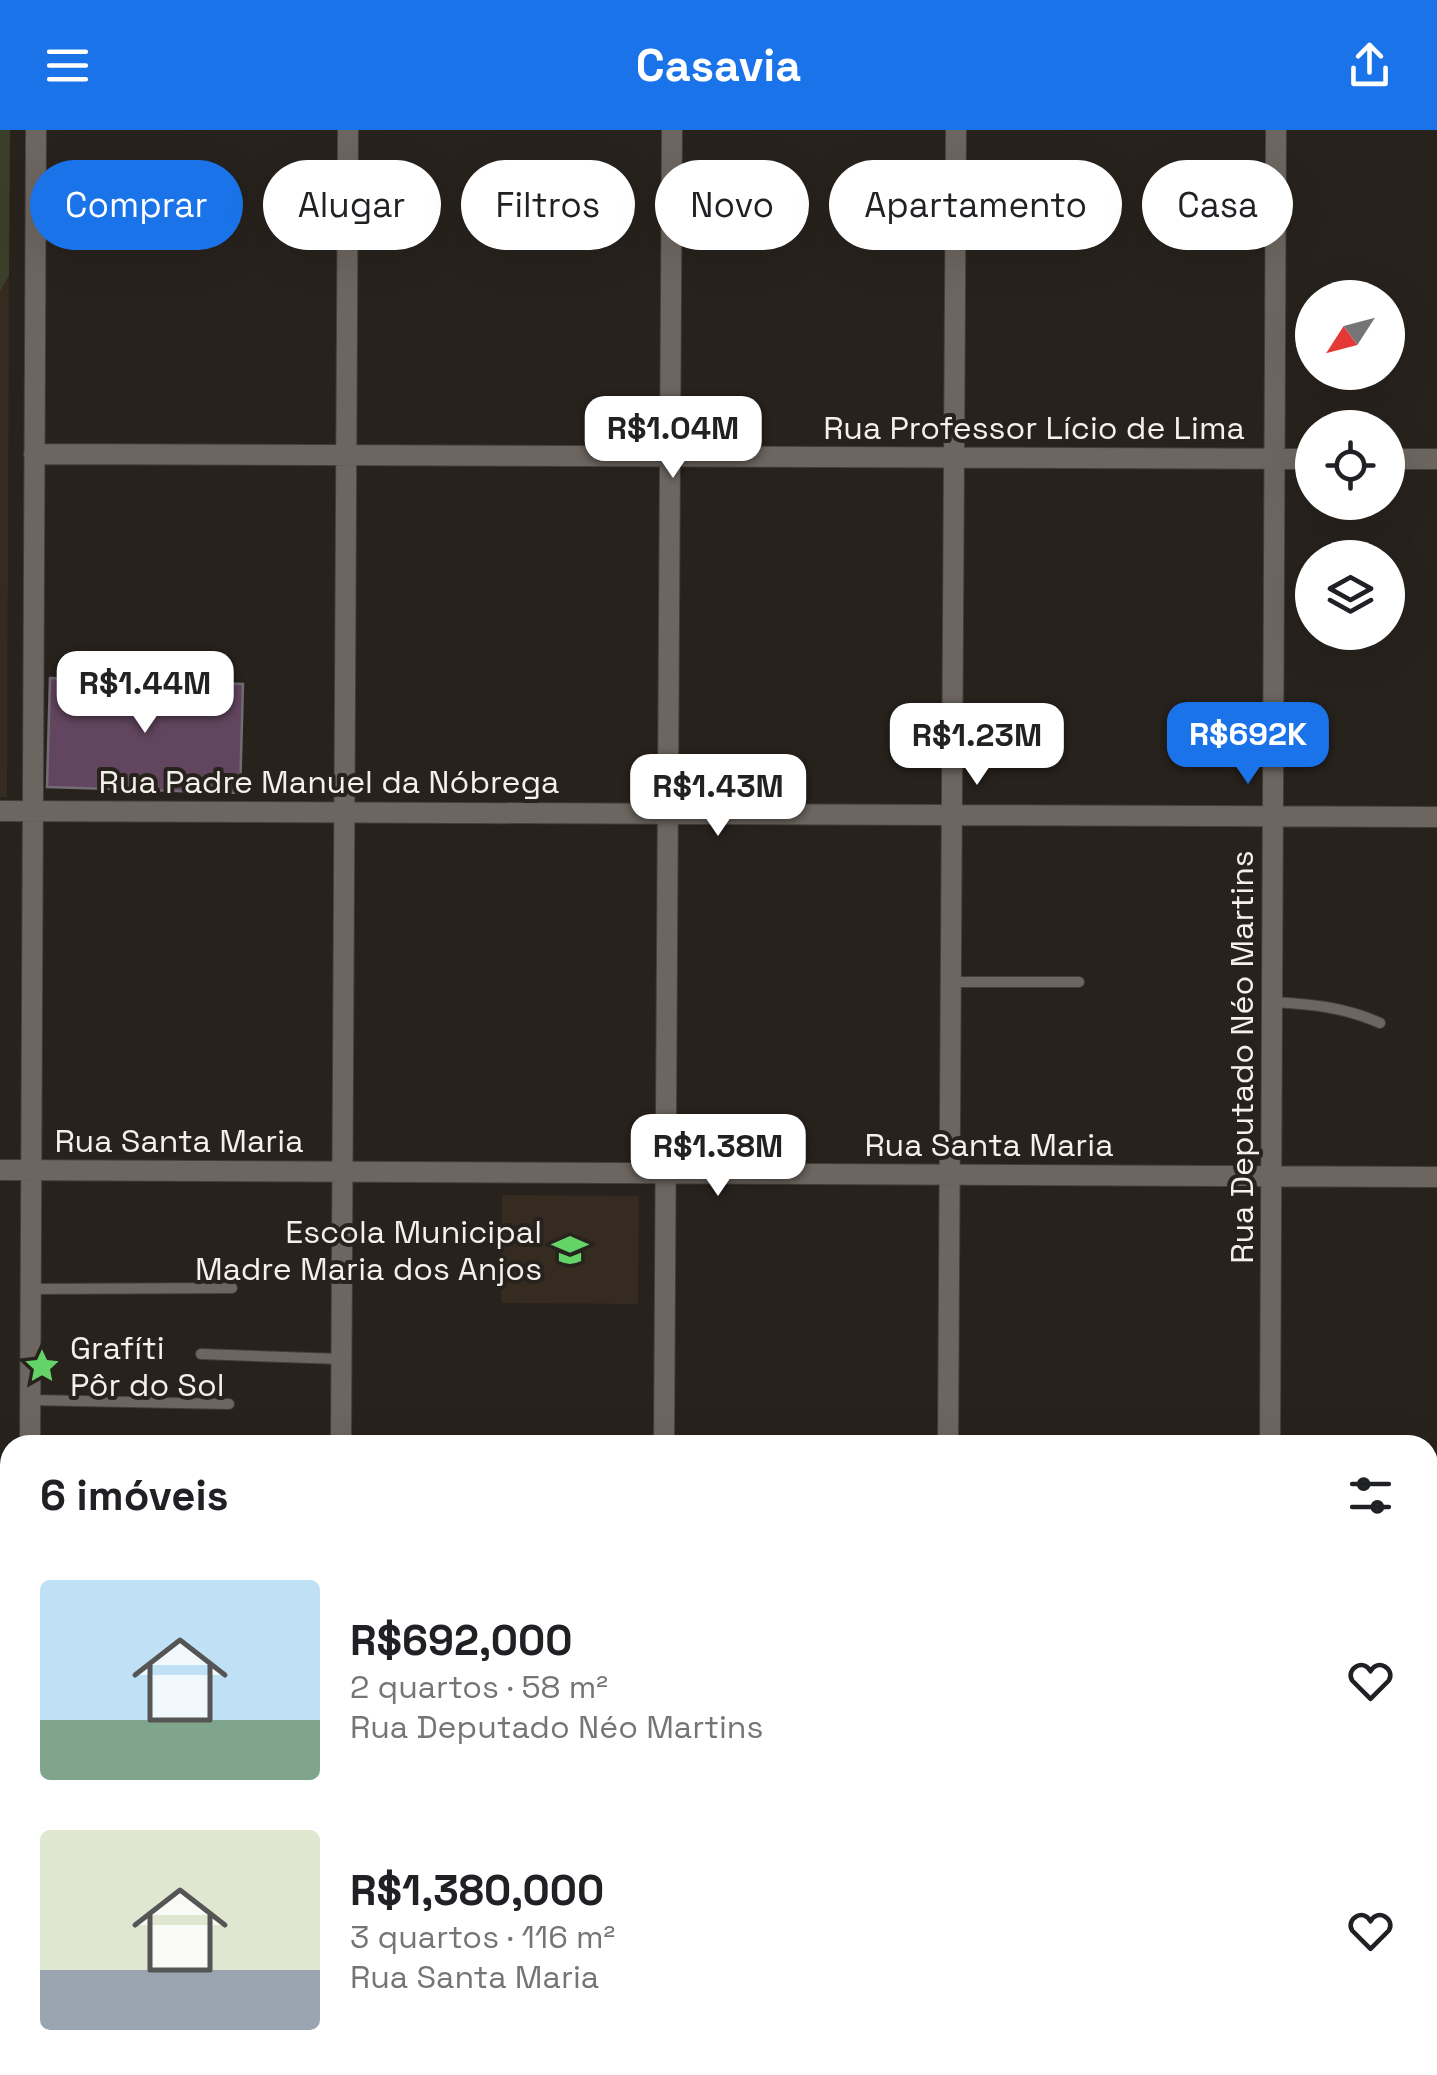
<!DOCTYPE html>
<html lang="pt">
<head>
<meta charset="utf-8">
<style>
  body { margin:0; font-family:"Space Grotesk",sans-serif; background:#f2f2f2; color:#202124; height:100vh; display:flex; flex-direction:column; font-size:38px; white-space:nowrap }
  * { box-sizing:border-box; margin:0 }
  p { font-size:32px; color:#757577 }
  .icon { flex:none; width:55px; height:55px; fill:none; stroke:currentColor; stroke-width:2; stroke-linecap:round; stroke-linejoin:round }
  .map { position:relative; flex:1; overflow:hidden }
  .side { position:absolute; left:0px; top:1305px; width:1438px; height:640px; display:flex; flex-direction:column; background:#fff; border-radius:30px 30px 0 0; box-shadow:0 10px 40px #0002 }
  .side>* { flex:none }
  .guide { position:absolute; left:30px; top:30px; width:1378px; height:90px; display:flex; gap:20px }
  .needle { width:65px; rotate:234deg }
  .controls { position:absolute; left:1295px; top:150px; display:grid; gap:20px }
  .controls a { display:grid; place-items:center; width:110px; height:110px; border-radius:50%; background:#fff; box-shadow:0 10px 40px #0002; font-size:50px }
  .price { position:absolute; translate:-50% -85px; padding:0 22px; border-radius:20px; background:#fff; color:#222; font-size:32px; line-height:65px; filter:drop-shadow(0 2px 5px #0008) }
  .price::after { content:''; position:absolute; left:50%; top:60px; width:30px; height:22px; margin-left:-15px; background:inherit; clip-path:polygon(0 0,100% 0,50% 100%) }
  .price.on { background:#1a73e8; color:#fff }
  ul { padding:0; list-style:none }
  li { display:flex; align-items:center; gap:30px; height:250px; padding:0 40px }
  li span { display:grid; place-items:center; flex:none; width:280px; height:200px; border-radius:10px; color:#555 }
  li>.icon { margin-inline-start:auto }
  span .icon { width:120px; height:120px; fill:#fffc; stroke-width:1 }
  li b { font-size:42px }
  h2 { display:flex; justify-content:space-between; align-items:center; height:120px; padding:0 40px; font-size:42px }
  .chip { padding:0 35px; border-radius:45px; background:#fff; box-shadow:0 10px 40px #0002; font-size:35px; line-height:90px }
  .chip.on { background:#1a73e8; color:#fff }
  header { display:flex; justify-content:space-between; align-items:center; height:130px; padding:0 40px; background:#1a73e8; color:#fff; font-size:45px; font-weight:700 }
  .map>svg:first-child { display:block }
  .built { fill:#352b21 }
  .green { fill:#3b3f2a }
  .lines { fill:none; stroke-linecap:round; stroke-linejoin:round }
  .stream { stroke:#001317; stroke-width:5 }
  .building { fill:#62465f; stroke:#736c73; stroke-width:2.5 }
  .service-casing { stroke:#433e3a; stroke-width:12 }
  .minor-casing { stroke:#433e3a; stroke-width:22 }
  .service { stroke:#6d6660; stroke-width:10 }
  .minor { stroke:#6d6660; stroke-width:20 }
  .labels { text-anchor:middle; stroke-width:8; stroke-linejoin:round; paint-order:stroke }
  .street-label { font-size:32px; fill:#f4f0ed; stroke:#28221d }
  .poi-label { font-size:32px; fill:#f4f0ed; stroke:#28221d; text-anchor:end }
</style>
</head>
<body>
<header><svg class="icon" aria-label="menu" viewBox="0 0 24 24"><path d="M4 6h16M4 12h16M4 18h16"/></svg>Casavia<svg class="icon" aria-label="share" viewBox="0 0 24 24"><path d="M12 15V3M7 8l5-5 5 5M5 13v7h14v-7"/></svg></header>
<div class="map">
<svg width="1437" height="1945" viewBox="0 0 1437 1945">
  <rect width="100%" height="100%" fill="#28221d"/>
  <!-- built -->
  <path class="built" d="M9,145L7,667H0V162Z
    M502,1065L639,1066L638,1174L501,1173Z"/>
  <!-- green -->
  <path class="green" d="M0,0H10L9,145L0,162Z
    M0,1779C17,1810 10,1890 10,1928L0,1914Z
    M15,1935H136V1939L109,1945H22Z"/>
  <g class="lines">
    <!-- stream -->
    <path class="stream" d="M0,1867L1,1874"/>
  </g>
  <!-- building -->
  <path class="building" d="M50,548L243,554L240,663L47,657Z"/>
  <g class="lines">
    <defs>
      <path id="service" d="M951,852H1079
        M1272,872C1311,874 1344,877 1380,893
        M31,1159L232,1158
        M201,1224L341,1229
        M30,1270L229,1274"/>
      <path id="minor" d="M34,324L1312,329
        M1388,329H1437
        M0,681L1437,687
        M0,1040L1437,1047
        M30,1315L36,0
        M341,1315L348,0
        M664,1315L672,0
        M948,1315L956,0
        M1270,1315L1276,0
        M0,1399H10
        M1428,1408H1437
        M1428,1532L1437,1531
        M1428,1768L1437,1771
        M1133,1935L1207,1945
        M338,1945V1935
        M660,1945V1935
        M1350,1945L1352,1935"/>
    </defs>
    <!-- service casing -->
    <use href="#service" class="service-casing"/>
    <!-- minor casing -->
    <use href="#minor" class="minor-casing"/>
    <!-- service -->
    <use href="#service" class="service"/>
    <!-- minor -->
    <use href="#minor" class="minor"/>
  </g>
  <!-- icons -->
  <defs>
    <symbol id="school-bare" viewBox="-9 -9 18 18"><path d="M0-5L7-2L0 1L-7-2ZM-4 1L0 2.5L4 1V4Q0 6-4 4Z" fill="#64d468" stroke="#28221d" stroke-width="2.5" paint-order="stroke"/></symbol>
    <symbol id="sight-bare" viewBox="-9 -9 18 18"><path d="M0-6L1.8-2.2L6-1.7L2.9 1.2L3.7 5.4L0 3.3L-3.7 5.4L-2.9 1.2L-6-1.7L-1.8-2.2Z" fill="#64d468" stroke="#28221d" stroke-width="2.5" paint-order="stroke"/></symbol>
  </defs>
  <g fill-rule="evenodd">
    <use href="#school-bare" x="545" y="1095" width="50" height="50"/>
    <use href="#sight-bare" x="17" y="1211" width="50" height="50"/>
  </g>
  <g class="labels">
    <!-- street labels -->
    <g class="street-label">
      <text x="1034" y="309">Rua Professor Lício de Lima</text>
      <text x="329" y="663">Rua Padre Manuel da Nóbrega</text>
      <text transform="translate(1242 927) rotate(-90)" y="11">Rua Deputado Néo Martins</text>
      <text x="179" y="1022">Rua Santa Maria</text>
      <text x="989" y="1026">Rua Santa Maria</text>
    </g>
    <!-- poi labels -->
    <g class="poi-label">
      <text x="542" y="1113">Escola Municipal<tspan x="542" dy="37">Madre Maria dos Anjos</tspan></text>
      <text x="70" y="1229" text-anchor="start">Grafíti<tspan x="70" dy="37">Pôr do Sol</tspan></text>
    </g>
  </g>
</svg>
<div class="controls">
<a><svg class="needle" viewBox="-14 -14 28 28"><path d="M0-13l5 13h-10z" fill="#e53935"/><path d="M0 13l5-13h-10z" fill="#757577"/></svg></a>
<a><svg class="icon" aria-label="locate" viewBox="0 0 24 24"><circle cx="12" cy="12" r="6"/><path d="M12 2v4M12 18v4M2 12h4M18 12h4"/></svg></a>
<a><svg class="icon" aria-label="layers" viewBox="0 0 24 24"><path d="M12 4l9 5-9 5-9-5zM3 14l9 5 9-5"/></svg></a>
</div>
<b class="price" style="left:673px;top:351px">R$1.04M</b>
<b class="price" style="left:145px;top:606px">R$1.44M</b>
<b class="price on" style="left:1248px;top:657px">R$692K</b>
<b class="price" style="left:977px;top:658px">R$1.23M</b>
<b class="price" style="left:718px;top:709px">R$1.43M</b>
<b class="price" style="left:718px;top:1069px">R$1.38M</b>
<div class="guide">
<a class="chip on">Comprar</a>
<a class="chip">Alugar</a>
<a class="chip">Filtros</a>
<a class="chip">Novo</a>
<a class="chip">Apartamento</a>
<a class="chip">Casa</a>
</div>
<section class="side">
<h2>6 imóveis<svg class="icon" aria-label="filters" viewBox="0 0 24 24"><path d="M4 7h16M4 17h16"/><circle cx="9" cy="7" r="2"/><circle cx="15" cy="17" r="2"/></svg></h2>
<ul>
<li><span style="background:linear-gradient(#bfe0f5 70%,#7fa58c 0)"><svg class="icon" aria-label="home" viewBox="0 0 24 24"><path d="M3 11l9-7 9 7M6 9v11h12V9"/></svg></span><div><b>R$692,000</b><p>2 quartos · 58 m²</p><p>Rua Deputado Néo Martins</p></div><svg class="icon" aria-label="heart" viewBox="0 0 24 24"><path d="M12 20l-8-8c-3-5 5-10 8-4 3-6 11-1 8 4z"/></svg></li>
<li><span style="background:linear-gradient(#dfe7d0 70%,#9aa5b1 0)"><svg class="icon" aria-label="home" viewBox="0 0 24 24"><path d="M3 11l9-7 9 7M6 9v11h12V9"/></svg></span><div><b>R$1,380,000</b><p>3 quartos · 116 m²</p><p>Rua Santa Maria</p></div><svg class="icon" aria-label="heart" viewBox="0 0 24 24"><path d="M12 20l-8-8c-3-5 5-10 8-4 3-6 11-1 8 4z"/></svg></li>
</ul>
</section>
</div>
</body>
</html>
